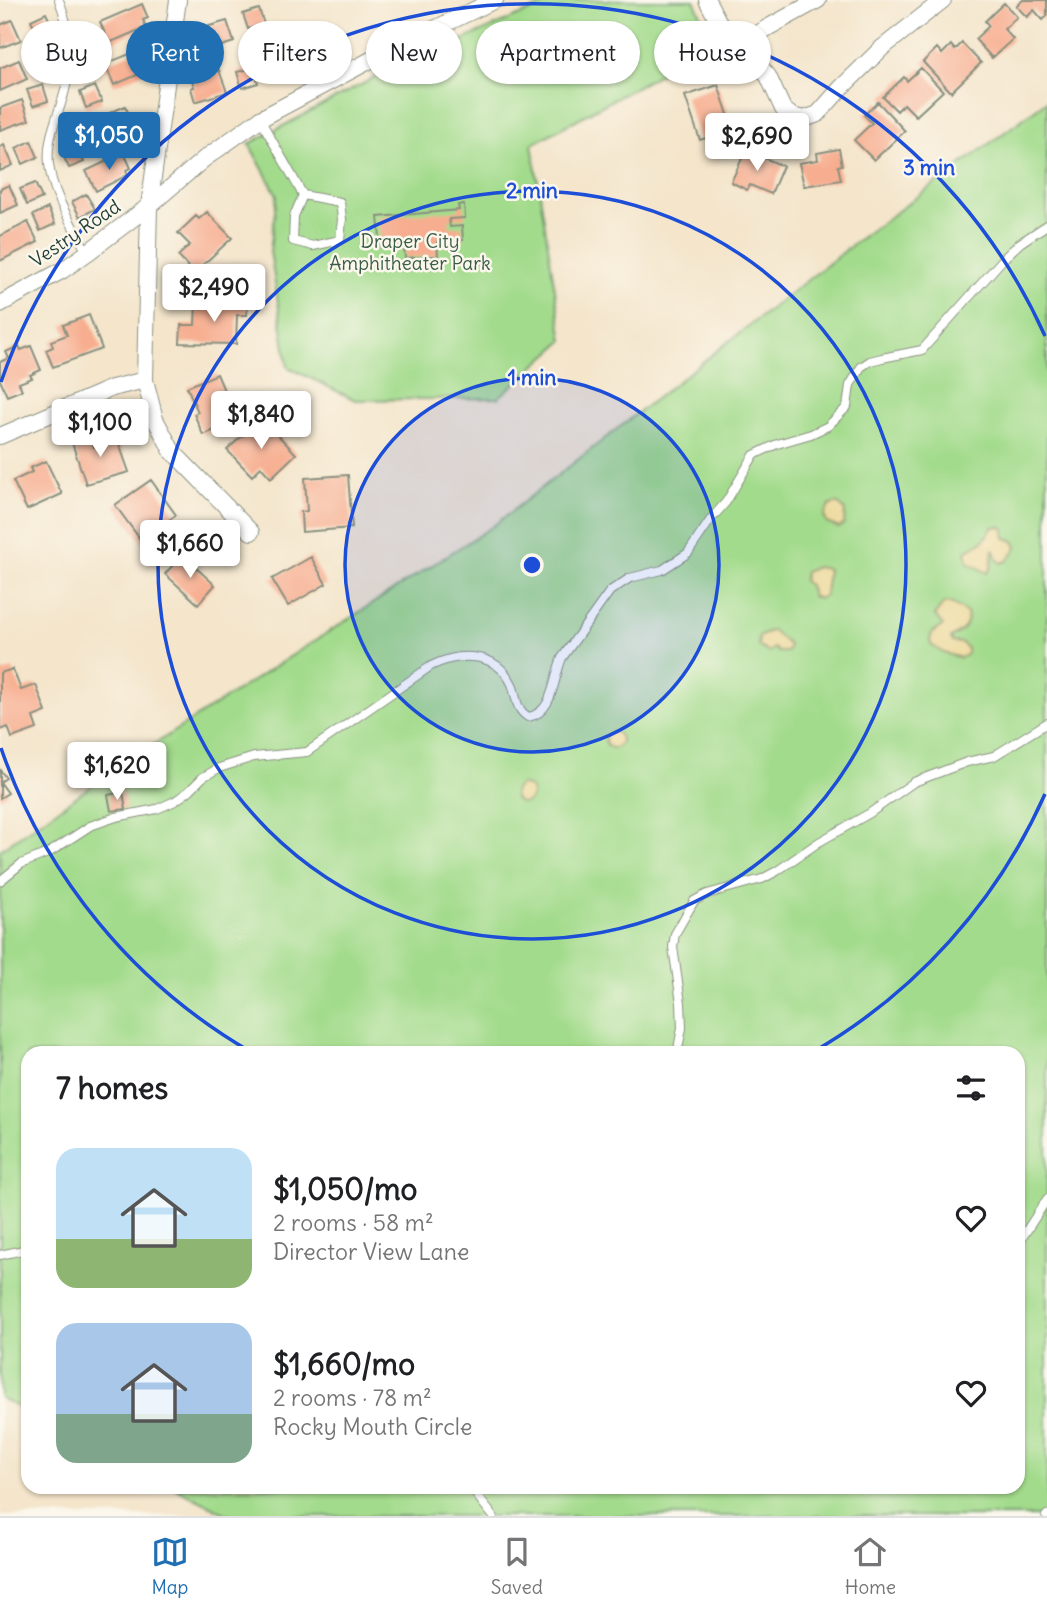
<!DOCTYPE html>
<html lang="en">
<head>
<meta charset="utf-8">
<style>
  body { margin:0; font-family:Delius,sans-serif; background:#f6f6f6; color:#202124; height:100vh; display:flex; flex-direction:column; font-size:26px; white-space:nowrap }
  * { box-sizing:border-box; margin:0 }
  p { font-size:23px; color:#757577 }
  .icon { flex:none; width:38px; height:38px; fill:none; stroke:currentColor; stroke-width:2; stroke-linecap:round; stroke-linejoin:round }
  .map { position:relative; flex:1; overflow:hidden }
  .drawer { position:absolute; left:21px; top:1046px; width:1004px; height:448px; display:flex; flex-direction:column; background:#fff; border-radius:21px; box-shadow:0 2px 5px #0004 }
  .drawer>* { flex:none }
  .top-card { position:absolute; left:21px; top:21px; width:1006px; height:63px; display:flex; gap:14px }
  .price { position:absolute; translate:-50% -60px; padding:0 16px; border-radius:7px; background:#fff; color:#222; font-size:23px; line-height:46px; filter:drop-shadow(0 2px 4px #0008) }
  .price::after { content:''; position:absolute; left:50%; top:42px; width:21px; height:16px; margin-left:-10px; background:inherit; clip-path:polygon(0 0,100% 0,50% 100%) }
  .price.active { background:#1f6fb2; color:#fff }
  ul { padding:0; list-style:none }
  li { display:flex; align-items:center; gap:21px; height:175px; padding:0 35px }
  li span { display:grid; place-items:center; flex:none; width:196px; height:140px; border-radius:21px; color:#555 }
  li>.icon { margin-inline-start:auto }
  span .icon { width:84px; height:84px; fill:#fffc; stroke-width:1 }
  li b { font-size:30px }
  h2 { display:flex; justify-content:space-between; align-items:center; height:84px; padding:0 35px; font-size:30px }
  .tag { padding:0 24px; border-radius:32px; background:#fff; box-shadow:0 2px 5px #0004; font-size:24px; line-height:63px }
  .tag.active { background:#1f6fb2; color:#fff }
  .dock { display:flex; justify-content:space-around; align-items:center; height:98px; border-top:2px solid #e0e0e0; background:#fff; font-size:19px; color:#757577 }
  .dock a { display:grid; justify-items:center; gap:4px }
  .dock .active { color:#1f6fb2 }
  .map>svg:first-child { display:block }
  .green { fill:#a3db8c; stroke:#618c60; stroke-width:2 }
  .sand { fill:#eeda9e; stroke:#868c69; stroke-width:2 }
  .building { fill:#f7ad8f }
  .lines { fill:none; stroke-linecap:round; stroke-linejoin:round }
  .lane-casing { stroke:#8a9180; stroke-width:10 }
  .street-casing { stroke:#8a9180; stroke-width:18 }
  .lane { stroke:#fff; stroke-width:8 }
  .street { stroke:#fff; stroke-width:16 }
  .ring { fill:none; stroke:#1d4ed8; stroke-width:3.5 }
  .labels { text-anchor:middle; stroke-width:5; stroke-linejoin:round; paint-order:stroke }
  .street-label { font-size:19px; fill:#1f3d34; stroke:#fbf7ec }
  .park-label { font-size:19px; fill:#395d46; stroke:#fbf7ec }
  .centre { fill:#1d4ed8; stroke:#fbf7ec; stroke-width:3.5 }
  .ring-label { font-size:21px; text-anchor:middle; font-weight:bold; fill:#1d4ed8; stroke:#fbf7ec; stroke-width:5; stroke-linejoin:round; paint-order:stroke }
</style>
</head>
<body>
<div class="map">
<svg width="1047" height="1516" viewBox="0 0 1047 1516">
  <rect width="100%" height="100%" fill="#fbf7ec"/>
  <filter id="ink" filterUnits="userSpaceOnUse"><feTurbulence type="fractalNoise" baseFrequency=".0143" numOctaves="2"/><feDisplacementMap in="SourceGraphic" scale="14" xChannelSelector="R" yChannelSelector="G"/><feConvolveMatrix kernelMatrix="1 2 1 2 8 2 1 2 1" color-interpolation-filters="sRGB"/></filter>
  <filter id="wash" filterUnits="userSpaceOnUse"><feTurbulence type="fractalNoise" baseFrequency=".00686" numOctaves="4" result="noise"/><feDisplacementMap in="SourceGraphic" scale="28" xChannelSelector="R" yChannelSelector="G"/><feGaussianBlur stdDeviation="1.57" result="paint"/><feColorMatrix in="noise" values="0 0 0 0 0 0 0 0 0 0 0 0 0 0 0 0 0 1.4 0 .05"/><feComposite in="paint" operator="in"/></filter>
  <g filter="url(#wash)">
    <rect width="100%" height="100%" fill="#f4e5cb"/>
    <!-- green -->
    <path class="green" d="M555,0H694L714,44L532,144L563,341L498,398L355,400L288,367L270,251L277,195L249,144L372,79Z
      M1047,101V1516H230L175,1488H1018V1054H28V1412L0,1398V850L111,772L493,526L864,236Z"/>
    <!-- sand -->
    <path class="sand" d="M835,503L840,505L845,510L844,524L839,528L827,523L824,516L829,506Z
      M1000,526L1004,529L1005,538L1014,541L1017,548L1007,561L1001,563L997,559L993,549L991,568L987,573L968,562L966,551L983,541L993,527Z
      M816,567L828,569L825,595L819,599L812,596L809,585L803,581L805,572Z
      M944,603L953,604L967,613C970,628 961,631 951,638L953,642L962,643L967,648V654L961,658L944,653L931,645C928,633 934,631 943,626L935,615Z
      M772,630L789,645L787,652H778L774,648L768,652L758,646L759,637Z
      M605 740a8 8 0 1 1 16 0a8 8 0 1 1-16 0Z
      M514 794a9 9 0 1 1 18 0a9 9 0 1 1-18 0Z"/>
    <g id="blocks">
      <!-- building -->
      <path class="building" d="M1023,0H1047V16L1043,20L1034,10L1027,17L1016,6Z
        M1004,3L1017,17L1004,29L1013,39L992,58L975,39L989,26L985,21Z
        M142,4L148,18L143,20L146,27L109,43L100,22Z
        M259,9L264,24L248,29L243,14Z
        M46,13L53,29L38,35L31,20Z
        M12,20L21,40L0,48V25Z
        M227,21L234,42L203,52L199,38L202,37L199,29Z
        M98,36L104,52L88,57L83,41Z
        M962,43L981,63L951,92L923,62L937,48L942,54L951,45L955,50Z
        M48,44L55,60L40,66L33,51Z
        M132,53L135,61L138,60L144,72L114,85L105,64Z
        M19,60L27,79L0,91V68Z
        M254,68L258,83L242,88L237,72Z
        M921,68L943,91L916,116L904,104L897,111L883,97L904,77L907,81Z
        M219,70L227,92L195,102L191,88L194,87L192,80Z
        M43,85L48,101L33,106L27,90Z
        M718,85L733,129L700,140L685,96Z
        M95,86L102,102L86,108L80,92Z
        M22,100L29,120L0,130V108Z
        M878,102L905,131L874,160L854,140L872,123L864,115Z
        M125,106L129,114L132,113L138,124L94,144L85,124Z
        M31,141L38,157L23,164L16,148Z
        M4,145L13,165L0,171V147Z
        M77,147L84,162L69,168L62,153Z
        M839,149L842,165L838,166L841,180L804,186L799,163L818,160L817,153Z
        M746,150L783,166L771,194L750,185L747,190L731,182Z
        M124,153L131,168L126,170L128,175L96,191L86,171Z
        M35,183L42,198L27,205L20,189Z
        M9,185L18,205L0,213V189Z
        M86,194L95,209L80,217L72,202Z
        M464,204L465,218L449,219L450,227L462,226L463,240L437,242L438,256L405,258L404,246L381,248L378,217L459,210L458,205Z
        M48,208L55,224L40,231L33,215Z
        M207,212L232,238L194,273L178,256L190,245L178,233L196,216L199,219Z
        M28,222L38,242L0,261V236Z
        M196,303L248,304L247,315H237L236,344L180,343L181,325H195Z
        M89,315L102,349L53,367L46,350L53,347L51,341L67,335L63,325Z
        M19,346L21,350L31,346L41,370L30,375L32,378L19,383L22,390L7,396L0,380V362L9,358L6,352Z
        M217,374L229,402L244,395L252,414L203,435L194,414L198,412L187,387Z
        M259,420L270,431L272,429L296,454L271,478L261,467L252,476L227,450Z
        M115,432L129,472L86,484L72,443L91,437L94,447L106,443L104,436Z
        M46,461L62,494L27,510L13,481L32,472L30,468Z
        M348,475L352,528L302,532L301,512L307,511L305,478Z
        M151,480L176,515L165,523L178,540L154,558L115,505Z
        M182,555L215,585L198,604L165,574Z
        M311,557L326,584L288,606L272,579Z
        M13,669L21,690L36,685L46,712L33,717L37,729L12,738L8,727L0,730V673Z
        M0,770L6,778L0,782L8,793L0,798Z
        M123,792L126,809L111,811L108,795Z"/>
    </g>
  </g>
  <g filter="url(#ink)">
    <use href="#blocks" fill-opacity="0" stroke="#8a9180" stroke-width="2"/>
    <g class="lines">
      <defs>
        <path id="lane" d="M59,0C70,28 73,61 65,90C59,115 46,137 49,164C52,195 73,225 87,253
          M260,119L303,195L340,202L342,219L340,240L313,246L293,241L294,216L303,195
          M0,881L21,864L50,852L90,826L116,817L157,809L175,801L189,791L203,777L219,768L254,757L307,752L431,666C459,652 496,651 512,684C517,697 515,709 528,717C554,713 553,678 562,658L610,591L630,578L662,570L688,553L711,519L726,502L754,455L777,444L811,434L828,426L847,407L850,385L861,367L870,361L882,358L922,350L1004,258L1020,243L1047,225
          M677,1054L682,1028L681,1003L673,947L675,934L694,901L707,894L762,879L777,871L819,842L870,813L914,782L967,762L994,756L1047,723
          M1018,1244L1047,1199
          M0,1255L28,1249
          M471,1488L493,1516
          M1046,1516L1047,1515"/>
        <path id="street" d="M178,0L149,206L145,380L155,419L172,451L251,532
          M707,0L725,34L748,52L768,76L783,109L792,116L804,119L818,114L841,88L882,48L943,0
          M740,46L767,28L818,0
          M0,304L63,270L87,253L149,206L204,159L260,119L382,54L495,0
          M0,436L112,388L145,380"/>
      </defs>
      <!-- lane casing -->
      <use href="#lane" class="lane-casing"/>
      <!-- street casing -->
      <use href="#street" class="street-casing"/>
      <!-- lane -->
      <use href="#lane" class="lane"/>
      <!-- street -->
      <use href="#street" class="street"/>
    </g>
  </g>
  <!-- distance rings -->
  <circle cx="532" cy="565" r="187" fill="#1d4ed8" fill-opacity=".12"/>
  <g class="ring">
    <circle cx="532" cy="565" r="187"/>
    <circle cx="532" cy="565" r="374"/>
    <path d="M1045 794A562 562 0 0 1 813 1052M251 1052A562 562 0 0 1 1 748M1 382A562 562 0 0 1 1045 336"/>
  </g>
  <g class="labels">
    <!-- street labels -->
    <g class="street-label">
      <text transform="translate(75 233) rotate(-34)" y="7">Vestry Road</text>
    </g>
    <!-- park labels -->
    <g class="park-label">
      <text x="410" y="248">Draper City<tspan x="410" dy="22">Amphitheater Park</tspan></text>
    </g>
  </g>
  <circle cx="532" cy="565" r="10" class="centre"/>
  <g class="ring-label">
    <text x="929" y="175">3 min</text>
    <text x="532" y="198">2 min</text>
    <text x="532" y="385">1 min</text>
  </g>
</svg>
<b class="price active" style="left:109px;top:172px">$1,050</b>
<b class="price" style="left:757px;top:173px">$2,690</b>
<b class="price" style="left:214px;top:324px">$2,490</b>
<b class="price" style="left:261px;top:451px">$1,840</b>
<b class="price" style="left:100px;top:459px">$1,100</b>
<b class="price" style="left:190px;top:580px">$1,660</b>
<b class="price" style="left:117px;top:802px">$1,620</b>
<div class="top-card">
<a class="tag">Buy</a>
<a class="tag active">Rent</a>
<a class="tag">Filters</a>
<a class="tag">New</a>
<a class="tag">Apartment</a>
<a class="tag">House</a>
</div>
<section class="drawer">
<h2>7 homes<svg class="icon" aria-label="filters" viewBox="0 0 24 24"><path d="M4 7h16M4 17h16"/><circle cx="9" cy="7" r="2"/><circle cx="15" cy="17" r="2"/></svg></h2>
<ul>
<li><span style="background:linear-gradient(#bfe0f5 65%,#8fb573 0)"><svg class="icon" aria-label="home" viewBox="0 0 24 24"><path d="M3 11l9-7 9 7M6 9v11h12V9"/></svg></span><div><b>$1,050/mo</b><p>2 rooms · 58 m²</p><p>Director View Lane</p></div><svg class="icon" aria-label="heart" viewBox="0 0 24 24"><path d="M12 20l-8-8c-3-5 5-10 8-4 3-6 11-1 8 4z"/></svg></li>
<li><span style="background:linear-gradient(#a9c7e8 65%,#7fa58c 0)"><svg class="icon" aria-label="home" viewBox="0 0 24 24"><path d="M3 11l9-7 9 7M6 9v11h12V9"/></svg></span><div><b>$1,660/mo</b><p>2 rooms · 78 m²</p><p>Rocky Mouth Circle</p></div><svg class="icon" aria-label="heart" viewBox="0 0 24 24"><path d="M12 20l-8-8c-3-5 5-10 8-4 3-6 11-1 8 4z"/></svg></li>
</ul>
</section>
</div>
<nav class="dock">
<a class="active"><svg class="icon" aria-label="map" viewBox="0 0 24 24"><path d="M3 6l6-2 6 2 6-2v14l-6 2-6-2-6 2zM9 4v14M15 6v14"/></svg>Map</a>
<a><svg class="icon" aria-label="saved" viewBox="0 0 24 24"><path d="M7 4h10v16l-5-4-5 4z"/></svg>Saved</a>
<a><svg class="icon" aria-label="home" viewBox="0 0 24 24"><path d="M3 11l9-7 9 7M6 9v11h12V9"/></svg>Home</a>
</nav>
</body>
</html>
